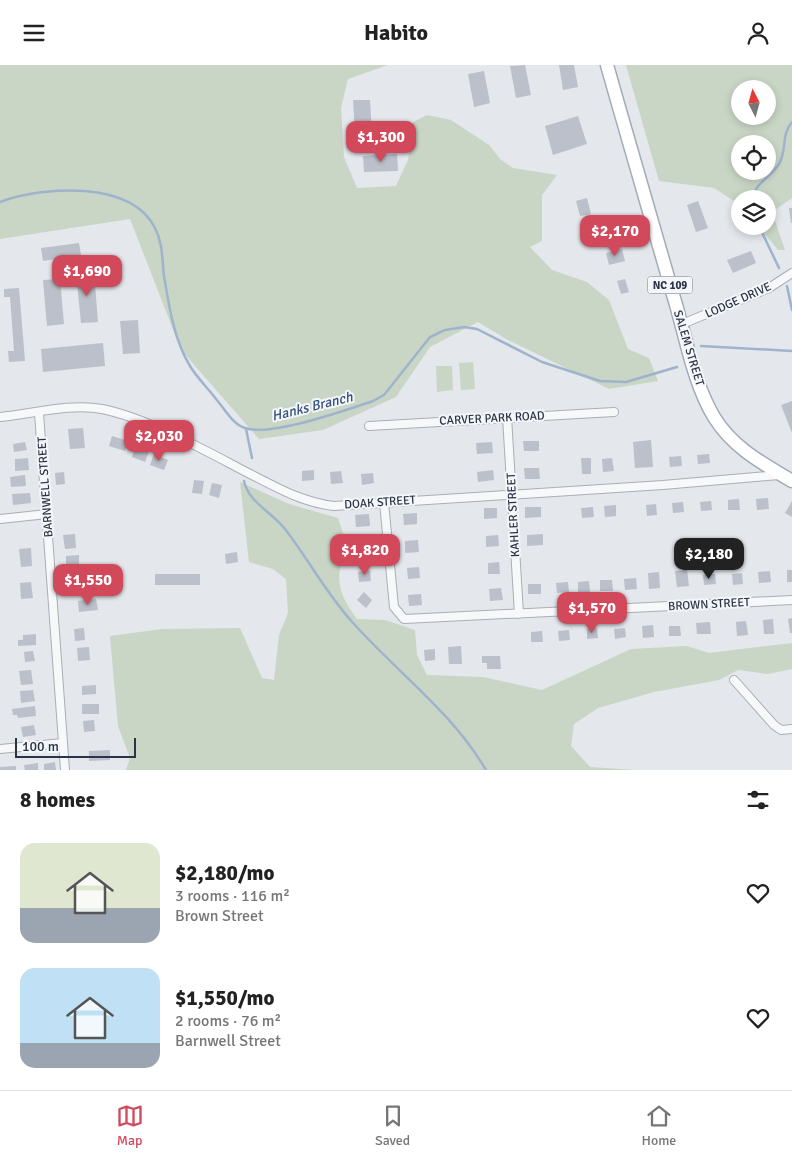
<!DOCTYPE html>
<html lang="en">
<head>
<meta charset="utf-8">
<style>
  body { margin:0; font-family:Signika,sans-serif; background:#f6f6f6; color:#222; height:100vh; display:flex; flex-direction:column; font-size:19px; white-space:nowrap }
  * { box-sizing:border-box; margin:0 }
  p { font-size:16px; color:#767676 }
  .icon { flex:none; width:28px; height:28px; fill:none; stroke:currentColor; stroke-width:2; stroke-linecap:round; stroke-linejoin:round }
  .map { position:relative; height:705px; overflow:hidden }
  .sheet { display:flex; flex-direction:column; background:#fff; flex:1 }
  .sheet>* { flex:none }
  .needle { width:32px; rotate:354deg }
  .fabs { position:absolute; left:731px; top:15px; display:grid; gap:10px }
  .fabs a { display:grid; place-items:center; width:45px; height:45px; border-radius:50%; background:#fff; box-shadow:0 2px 8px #0003; font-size:25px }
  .scale { position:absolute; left:15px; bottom:12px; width:121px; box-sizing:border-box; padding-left:5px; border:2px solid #2b3445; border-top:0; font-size:14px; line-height:18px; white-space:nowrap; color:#2b3445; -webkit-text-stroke:4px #f4f6f9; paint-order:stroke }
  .price { position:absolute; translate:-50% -42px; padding:0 11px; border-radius:10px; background:#d1495b; color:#fff; font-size:16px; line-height:32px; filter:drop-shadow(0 1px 2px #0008) }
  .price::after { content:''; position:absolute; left:50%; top:30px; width:15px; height:11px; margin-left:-8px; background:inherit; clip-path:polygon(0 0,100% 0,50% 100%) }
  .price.current { background:#222; color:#fff }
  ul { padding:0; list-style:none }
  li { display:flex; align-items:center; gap:15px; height:125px; padding:0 20px }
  li span { display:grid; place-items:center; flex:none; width:140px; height:100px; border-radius:15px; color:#555 }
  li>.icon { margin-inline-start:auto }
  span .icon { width:60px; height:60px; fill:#fffc; stroke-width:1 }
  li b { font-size:21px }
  h2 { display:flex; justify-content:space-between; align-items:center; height:60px; padding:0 20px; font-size:21px }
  header { display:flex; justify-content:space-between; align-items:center; height:65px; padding:0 20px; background:#fff; font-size:22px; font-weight:800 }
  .tab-bar { display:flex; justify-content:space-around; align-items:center; height:70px; border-top:1px solid #e0e0e0; background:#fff; font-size:14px; color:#767676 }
  .tab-bar a { display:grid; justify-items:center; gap:2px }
  .tab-bar .current { color:#d1495b }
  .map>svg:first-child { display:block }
  .green { fill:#c9d6c5; fill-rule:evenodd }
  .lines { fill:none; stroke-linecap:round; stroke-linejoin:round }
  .stream { stroke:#9fb4cc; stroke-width:2.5 }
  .building { fill:#bbc0ca }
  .street-casing { stroke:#a9aeb7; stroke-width:10 }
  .primary-casing { stroke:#a3abb8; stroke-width:15 }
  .street { stroke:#f7f8fa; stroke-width:8 }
  .primary { stroke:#fff; stroke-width:12 }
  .labels { text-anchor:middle; stroke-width:4; stroke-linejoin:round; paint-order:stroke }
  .shield { fill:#f4f6f9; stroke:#676e7b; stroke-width:1 }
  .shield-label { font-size:11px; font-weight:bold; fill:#2b3445 }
  .street-label { font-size:12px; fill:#2b3445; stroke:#f4f6f9 }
  .water-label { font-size:14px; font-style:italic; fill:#34527a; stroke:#f4f6f9 }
</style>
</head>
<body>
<header><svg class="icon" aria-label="menu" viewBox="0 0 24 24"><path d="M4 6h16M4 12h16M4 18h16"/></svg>Habito<svg class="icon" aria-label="person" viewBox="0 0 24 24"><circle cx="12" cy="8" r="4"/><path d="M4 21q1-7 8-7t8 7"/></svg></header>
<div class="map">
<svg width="792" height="705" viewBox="0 0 792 705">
  <rect width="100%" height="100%" fill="#e4e7ec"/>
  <!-- green -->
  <path class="green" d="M0,0H388L348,14L341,43L344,92L357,123L396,121L408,95L413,57L427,50L451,55L489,80L501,95L513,103L557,110L542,130V176L530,182L552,205L587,217L609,235L628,284L649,293L658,316L609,324L506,274L478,257L430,282L396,332L323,365L259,374L181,285L130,154L0,174Z
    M626,0H792V133L772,147L785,185H778L758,161H768V134H740V140L714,123L659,116ZM740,24H768V51H740ZM740,79H768V106H740Z
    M473,297L475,324L461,325L459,298Z
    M436,301H452L453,325L437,327Z
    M240,417L289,439L338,453L348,483C333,512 338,528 357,554L385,555L415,565L417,590L427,610L483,612L542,625L631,584L687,581L709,588L792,578V604L768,609L738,605L719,615L654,627L598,643L574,659L571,681L590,702L636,705H126L130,693L118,661L110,571L162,564L240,563L262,613L274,615L279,570L288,548L286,514L273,504L249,497Z"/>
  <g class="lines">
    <!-- stream -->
    <path class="stream" d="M752,134C754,119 771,112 779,99C787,86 781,69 792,57
      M0,137C43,121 131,115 155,163C163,178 162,195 164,211C169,241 174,275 190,301C197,313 208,323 216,334C224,343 233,360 245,363C270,372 346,345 373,336L384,330L430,272L445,265L464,262L477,264L542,297L600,316L626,317L677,302
      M759,161L779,203
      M787,221L792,245
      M701,281L792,286
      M246,364L252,393
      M244,416C248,437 273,448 285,464C309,495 327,530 354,559C398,608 452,647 486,705"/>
  </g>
  <!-- building -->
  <path class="building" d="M525,0L531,30L516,33L510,1Z
    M559,0H574L578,22L563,25Z
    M484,6L490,38L474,42L468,9Z
    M353,35H370L372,68H355Z
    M578,51L587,79L553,90L545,61Z
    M397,89L398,106L364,107L363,91Z
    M587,133L591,149L580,151L576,136Z
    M698,136L708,163L696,167L687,140Z
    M789,143H792V158H791Z
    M79,178L81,190L43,196L41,183Z
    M622,184L625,196L609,200L606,188Z
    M751,186L756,198L733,208L727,195Z
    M94,207L98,257L81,258L76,208Z
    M60,214L64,259L47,261L43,215Z
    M625,214L629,227L621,229L617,216Z
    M19,223L25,296L9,297L8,286H14L10,232H4V224Z
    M138,255L140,288L123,289L120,256Z
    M103,278L105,301L43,307L41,284Z
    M792,336V368L781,340Z
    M83,363L85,383L70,384L68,364Z
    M112,371L128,376L125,386L109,381Z
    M651,375L653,402L635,403L633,377Z
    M523,376H539V386H524Z
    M25,377L27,385L14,387L13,379Z
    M492,377L493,388L477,389L476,378Z
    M135,382L149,387L145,397L132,392Z
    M154,389L168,395L164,405L150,400Z
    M709,389L710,398L698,399L697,390Z
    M681,391L682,401L670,402L669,392Z
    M28,393L29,405L15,406V394Z
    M581,393H591V409H582Z
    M612,393L614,406L603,407L602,394Z
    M524,403H539L540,414H525Z
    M314,405V415L302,416V406Z
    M493,405L494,415L478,417L477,407Z
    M341,406L343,418L331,419L330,407Z
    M64,407L65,419L56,420L55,408Z
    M373,408L374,418L362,420L361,409Z
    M25,410L26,421L11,422L10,412Z
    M194,415L204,416L202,429L192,428Z
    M212,418L222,420L219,433L209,430Z
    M30,428L31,438L13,440L12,429Z
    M768,433L769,444L757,445L756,434Z
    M739,434L740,445H728V435Z
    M711,436L712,445L701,446L700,437Z
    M792,436V452L785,448Z
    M683,437L684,447L673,448L672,438Z
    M656,439L657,450L647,451L646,440Z
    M616,440V451L605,452L604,441Z
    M525,442H541V452L525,453Z
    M593,442L594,452L582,453L581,443Z
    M484,443H497V453L484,454Z
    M417,448V459L404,460L403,449Z
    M369,449L370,461L356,462L355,450Z
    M75,469L76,483L65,484L63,470Z
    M543,469V480L527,481V470Z
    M498,470L499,481L486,482V471Z
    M418,475L419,487L405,488V476Z
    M369,478L370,489L357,490V479Z
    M31,483L32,501L21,502L19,484Z
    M237,487L238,497L226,499L225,489Z
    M79,490V500L66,501V491Z
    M499,497L500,509H488V498Z
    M419,502L420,513L408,514L407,503Z
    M370,505L371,516L359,517L358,507Z
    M687,505L689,521L677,522L675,506Z
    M787,505H792V517H787Z
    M770,506L771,517L759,518L758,507Z
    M659,507L660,523L649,524L648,508Z
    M742,508L743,519L733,520L732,509Z
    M155,509H200V520H155Z
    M715,509L716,519L704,520L703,510Z
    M636,513L637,524L625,525L624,514Z
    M600,515H612L613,526H600Z
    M77,516L78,530L67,531L66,517Z
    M589,516L590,527L578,528V517Z
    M31,517L33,533L21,534L20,518Z
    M568,517L569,527L557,528L556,518Z
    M528,519H541V529H528Z
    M501,523L503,535L490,536L489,524Z
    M364,527L372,535L366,543L357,535Z
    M421,529L422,540L409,541L408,530Z
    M96,534L98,545L79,547L78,536Z
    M792,553V568H790L788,554Z
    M773,554L774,569H764L763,555Z
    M746,556L748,570L737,571L736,557Z
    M710,557L711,569H697L696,558Z
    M653,560L654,572L643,573L642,561Z
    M669,561H680L681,571H669Z
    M84,563L85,575L75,576L74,564Z
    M597,563L598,573L587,574V564Z
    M625,563L626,572L615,574L614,564Z
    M569,565L570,575L559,576L558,566Z
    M542,566L543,577H531V567Z
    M36,569V580L18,581V575H23V570Z
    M461,581L462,599H449L448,582Z
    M89,582L90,595L78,596L77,583Z
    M435,584V595L425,596L424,585Z
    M33,586L35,596L25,597L24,587Z
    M482,591H500L501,604H487V598H482Z
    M31,605L33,619L21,620L19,606Z
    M96,620V629L82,630V621Z
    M33,625L35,636L21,638L20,626Z
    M82,639H99V649H82Z
    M35,641L36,651L18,653L17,650H13L12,644Z
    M94,655L95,666L84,667L83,656Z
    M34,660L36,670L23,672L21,662Z
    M110,685V695L89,696V686Z
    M55,697L56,705H44V699Z
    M38,698V705H25L24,700Z
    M16,701V705H0V702Z"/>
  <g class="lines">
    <defs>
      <path id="street" d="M682,259L769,223L792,208
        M39,348L65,705
        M0,352C32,349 70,338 102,344C151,354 211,389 256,412C281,425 306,438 334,441L663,420L779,410
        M507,352L519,549
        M369,361L614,347
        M384,437L394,542L404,554L792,535
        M0,454L47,449
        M734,615L774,660L781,665L792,664
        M0,684L63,678"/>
      <path id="primary" d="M607,0C629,78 652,156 674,233C686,272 693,317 714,352C733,383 762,398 792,416"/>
    </defs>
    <!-- street casing -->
    <use href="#street" class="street-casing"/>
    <!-- primary casing -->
    <use href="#primary" class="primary-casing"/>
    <!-- street -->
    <use href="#street" class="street"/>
    <!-- primary -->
    <use href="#primary" class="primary"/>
  </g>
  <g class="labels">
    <!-- shield labels -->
    <rect class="shield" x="647.5" y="211.5" width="45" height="17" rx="4"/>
    <g class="shield-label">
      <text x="670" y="224">NC 109</text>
    </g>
    <!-- street labels -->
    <g class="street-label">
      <text transform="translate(738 235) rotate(-24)" y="4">LODGE DRIVE</text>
      <text transform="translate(689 283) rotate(73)" y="4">SALEM STREET</text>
      <text transform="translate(492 353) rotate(-3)" y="4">CARVER PARK ROAD</text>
      <text transform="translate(45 422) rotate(-94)" y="4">BARNWELL STREET</text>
      <text transform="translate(380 437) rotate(-4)" y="4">DOAK STREET</text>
      <text transform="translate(513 450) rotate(-93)" y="4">KAHLER STREET</text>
      <text transform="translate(709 539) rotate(-3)" y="4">BROWN STREET</text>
    </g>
    <!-- water labels -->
    <g class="water-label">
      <text transform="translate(312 341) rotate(-14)" y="5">Hanks Branch</text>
    </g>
  </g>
</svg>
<div class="fabs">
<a><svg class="needle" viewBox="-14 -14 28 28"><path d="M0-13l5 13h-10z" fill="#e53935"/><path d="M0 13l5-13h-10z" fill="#767676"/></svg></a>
<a><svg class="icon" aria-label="locate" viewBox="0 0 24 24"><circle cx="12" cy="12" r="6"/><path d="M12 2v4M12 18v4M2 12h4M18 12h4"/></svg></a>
<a><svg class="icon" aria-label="layers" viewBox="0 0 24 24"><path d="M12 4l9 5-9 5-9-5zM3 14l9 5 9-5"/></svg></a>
</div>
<div class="scale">100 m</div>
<b class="price" style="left:381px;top:98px">$1,300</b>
<b class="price" style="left:615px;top:192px">$2,170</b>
<b class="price" style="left:87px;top:232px">$1,690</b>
<b class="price" style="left:159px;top:397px">$2,030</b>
<b class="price" style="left:365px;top:511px">$1,820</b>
<b class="price current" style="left:709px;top:515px">$2,180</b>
<b class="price" style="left:88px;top:541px">$1,550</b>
<b class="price" style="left:592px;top:569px">$1,570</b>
</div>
<section class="sheet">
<h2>8 homes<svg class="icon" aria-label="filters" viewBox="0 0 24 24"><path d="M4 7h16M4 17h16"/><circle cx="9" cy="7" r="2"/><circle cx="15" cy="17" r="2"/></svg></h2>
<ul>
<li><span style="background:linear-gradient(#dfe7d0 65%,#9aa5b1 0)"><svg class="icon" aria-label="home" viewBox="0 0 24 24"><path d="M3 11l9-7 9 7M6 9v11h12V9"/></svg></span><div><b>$2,180/mo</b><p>3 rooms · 116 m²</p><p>Brown Street</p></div><svg class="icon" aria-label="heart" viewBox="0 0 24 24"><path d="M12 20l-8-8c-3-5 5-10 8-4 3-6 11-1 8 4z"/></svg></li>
<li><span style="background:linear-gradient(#bfe0f5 75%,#9aa5b1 0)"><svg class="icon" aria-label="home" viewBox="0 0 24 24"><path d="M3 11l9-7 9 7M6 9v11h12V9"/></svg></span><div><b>$1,550/mo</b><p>2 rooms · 76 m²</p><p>Barnwell Street</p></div><svg class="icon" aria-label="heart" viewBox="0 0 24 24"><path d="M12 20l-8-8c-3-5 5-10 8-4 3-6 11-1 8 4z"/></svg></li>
</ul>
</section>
<nav class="tab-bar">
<a class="current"><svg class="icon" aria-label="map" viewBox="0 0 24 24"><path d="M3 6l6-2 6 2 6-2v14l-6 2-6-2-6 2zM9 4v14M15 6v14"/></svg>Map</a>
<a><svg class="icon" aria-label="saved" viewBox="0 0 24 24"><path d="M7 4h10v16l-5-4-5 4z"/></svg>Saved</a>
<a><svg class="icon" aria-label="home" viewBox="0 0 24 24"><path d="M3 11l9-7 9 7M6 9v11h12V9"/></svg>Home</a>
</nav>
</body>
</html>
